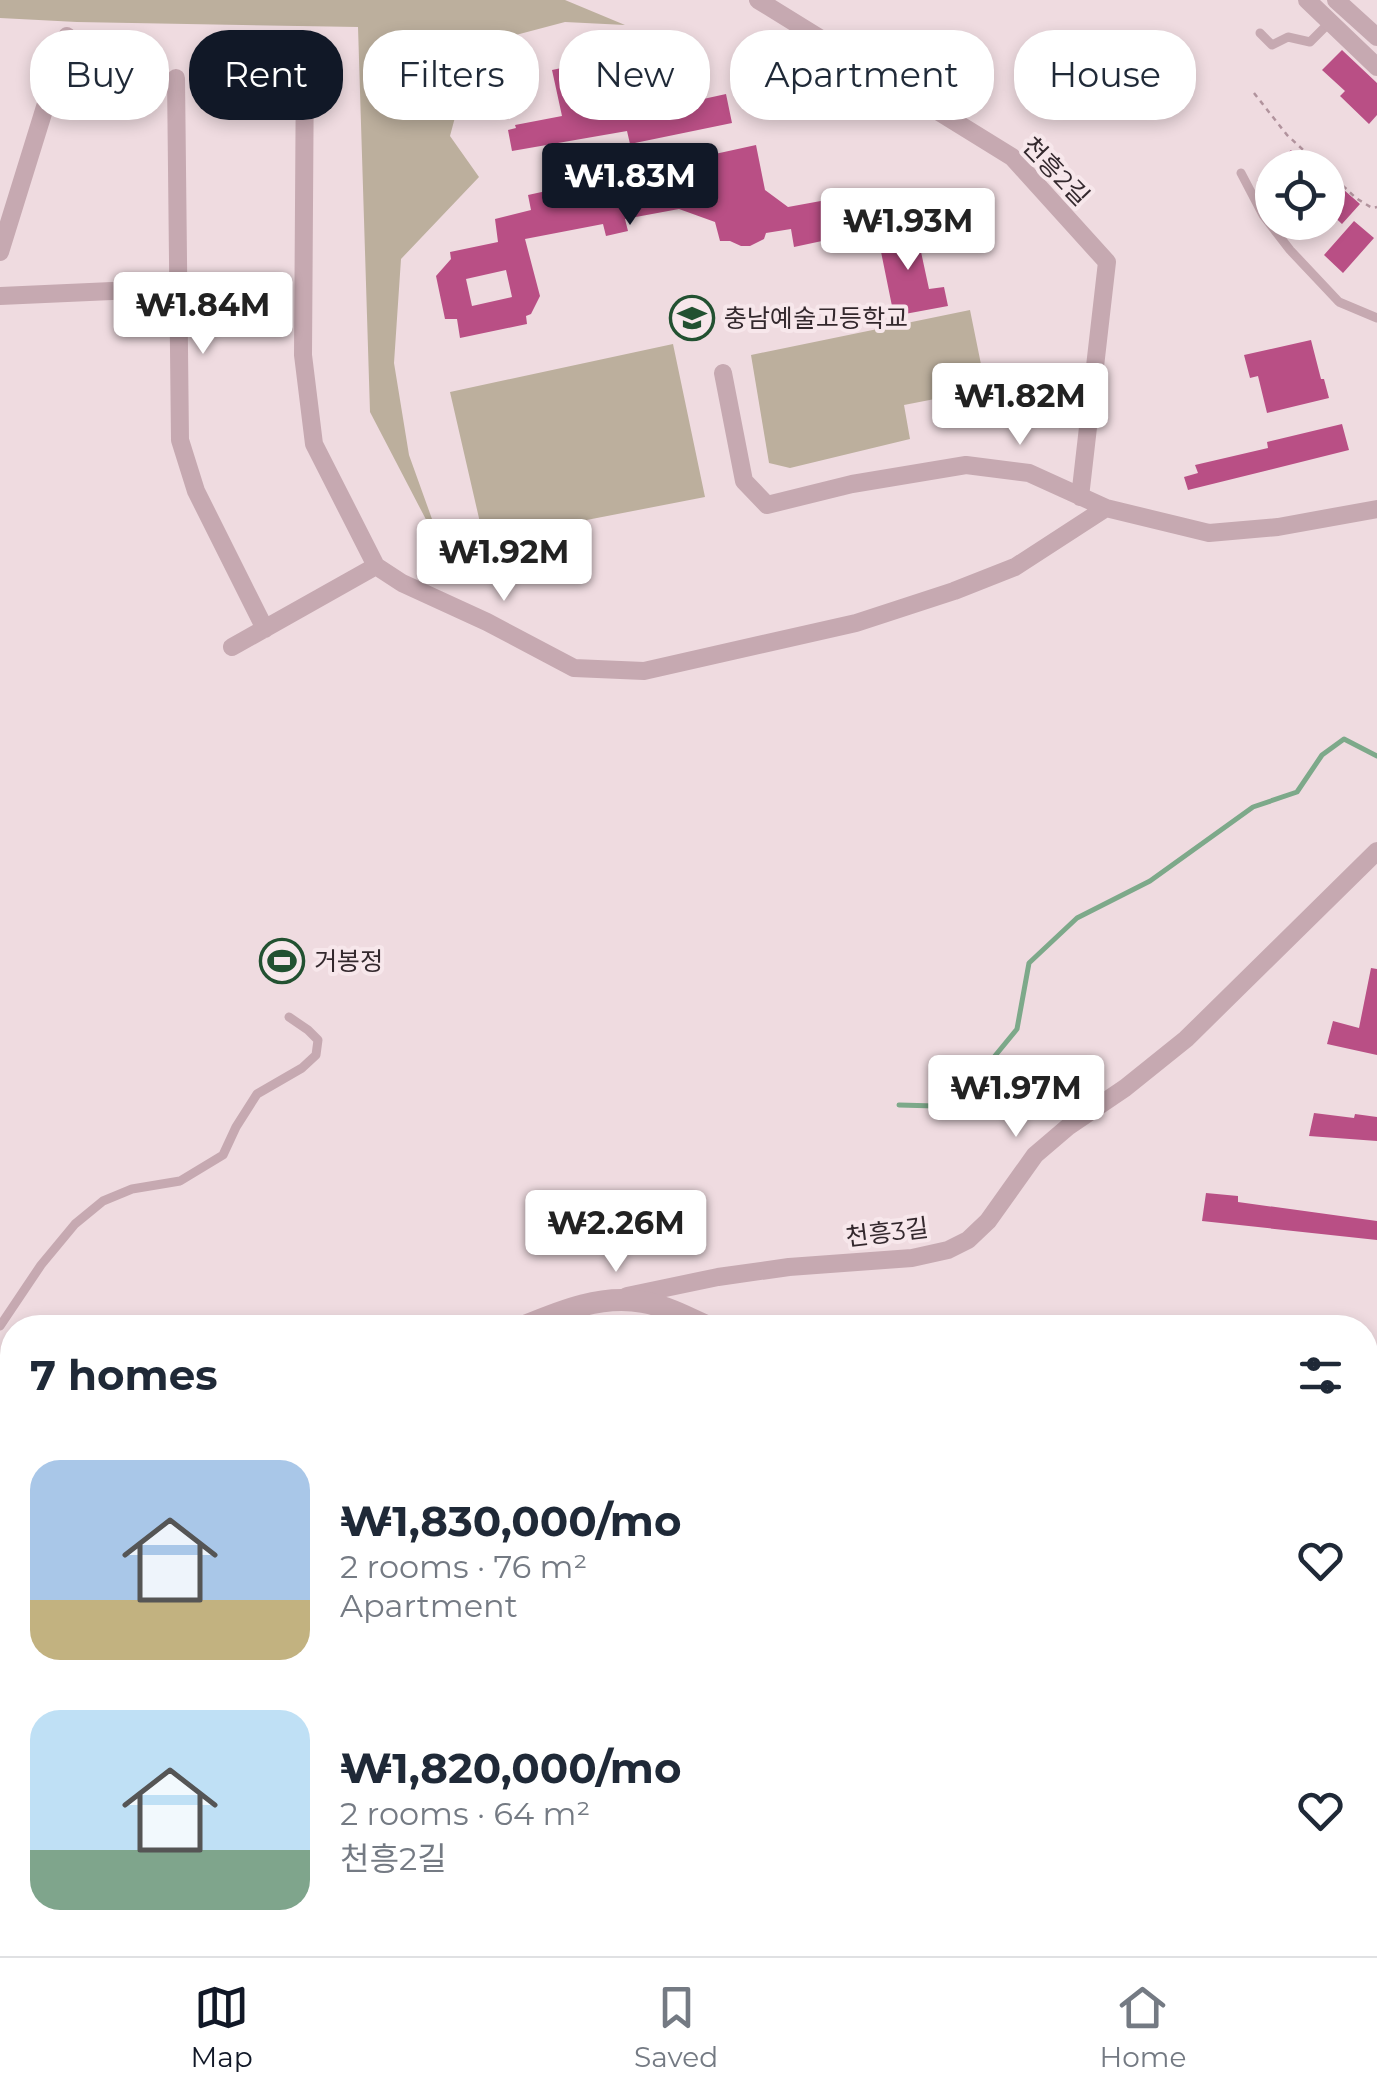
<!DOCTYPE html>
<html lang="en">
<head>
<meta charset="utf-8">
<style>
  body { margin:0; font-family:Montserrat,"Noto Sans KR",sans-serif; background:#f6f6f7; color:#1f2937; height:100vh; display:flex; flex-direction:column; font-size:38px; white-space:nowrap }
  * { box-sizing:border-box; margin:0 }
  p { font-size:32px; color:#747a83 }
  .icon { flex:none; width:55px; height:55px; fill:none; stroke:currentColor; stroke-width:2; stroke-linecap:round; stroke-linejoin:round }
  .map { position:relative; flex:1; overflow:hidden }
  .details { position:absolute; left:0px; top:1315px; width:1378px; height:642px; display:flex; flex-direction:column; background:#fff; border-radius:40px 40px 0 0; box-shadow:0 5px 15px #0003 }
  .details>* { flex:none }
  .guide { position:absolute; left:30px; top:30px; width:1318px; height:90px; display:flex; gap:20px }
  .tools { position:absolute; left:1255px; top:150px; display:grid; gap:20px }
  .tools a { display:grid; place-items:center; width:90px; height:90px; border-radius:50%; background:#fff; box-shadow:0 5px 15px #0003; font-size:50px }
  .price { position:absolute; translate:-50% -85px; padding:0 22px; border-radius:10px; background:#fff; color:#222; font-size:32px; line-height:65px; filter:drop-shadow(0 2px 5px #0008) }
  .price::after { content:''; position:absolute; left:50%; top:60px; width:30px; height:22px; margin-left:-15px; background:inherit; clip-path:polygon(0 0,100% 0,50% 100%) }
  .price.on { background:#111827; color:#fff }
  ul { padding:0; list-style:none }
  li { display:flex; align-items:center; gap:30px; height:250px; padding:0 30px }
  li span { display:grid; place-items:center; flex:none; width:280px; height:200px; border-radius:30px; color:#555 }
  li>.icon { margin-inline-start:auto }
  span .icon { width:120px; height:120px; fill:#fffc; stroke-width:1 }
  li b { font-size:42px }
  h2 { display:flex; justify-content:space-between; align-items:center; height:120px; padding:0 30px; font-size:42px }
  .pill { padding:0 35px; border-radius:40px; background:#fff; box-shadow:0 5px 15px #0003; font-size:35px; line-height:90px }
  .pill.on { background:#111827; color:#fff }
  .dock { display:flex; justify-content:space-around; align-items:center; height:140px; border-top:2px solid #e0e1e3; background:#fff; font-size:28px; color:#747a83 }
  .dock a { display:grid; justify-items:center; gap:5px }
  .dock .on { color:#111827 }
  .map>svg:first-child { display:block }
  .green { fill:#bcaf9d }
  .lines { fill:none; stroke-linecap:round; stroke-linejoin:round }
  .stream { stroke:#7da98a; stroke-width:5 }
  .building { fill:#b94f85; fill-rule:evenodd }
  .path { stroke:#b1939d; stroke-width:2.5; stroke-dasharray:5 5; stroke-linecap:butt }
  .service { stroke:#c6a9b1; stroke-width:9 }
  .minor { stroke:#c6a9b1; stroke-width:18 }
  .tertiary { stroke:#c6a9b1; stroke-width:22 }
  .labels { text-anchor:middle; stroke-width:8; stroke-linejoin:round; paint-order:stroke }
  .street-label { font-size:25px; fill:#33282d; stroke:#f7e7eb }
  .poi-label { font-size:25px; fill:#33282d; stroke:#f7e7eb; text-anchor:start }
</style>
</head>
<body>
<div class="map">
<svg width="1377" height="1956" viewBox="0 0 1377 1956">
  <rect width="100%" height="100%" fill="#efdbe0"/>
  <!-- green -->
  <path class="green" d="M0,0H565L625,25L565,22L512,36L466,76L450,136L479,177L401,259L394,363L409,455L446,558L370,412L358,27L77,22L0,18Z
    M970,310L986,389L904,405L910,439L790,468L769,463L751,355Z
    M673,344L705,497L484,540L450,392Z"/>
  <g class="lines">
    <!-- stream -->
    <path class="stream" d="M899,1105L972,1107L985,1068L1017,1029L1029,963L1077,918L1150,881L1253,807L1297,792L1322,755L1344,739L1377,756"/>
  </g>
  <!-- building -->
  <path class="building" d="M1342,50L1377,83V115L1369,124L1340,96L1345,91L1322,70Z
    M595,61L608,120L726,94L732,123L630,144L627,131L512,151L508,130L516,128L515,125L562,116L552,70Z
    M756,145L765,190L788,207L870,192L878,221L834,230L836,238L794,247L791,229L766,233L764,239L750,246H741L730,241H720L715,222L679,209L625,219L628,231L606,236L603,224L525,239L540,296L531,314L526,316L527,324L460,338L457,319H445L436,276L451,259L450,252L498,242L495,219L531,210L528,195ZM506,270L512,297L472,306L466,279Z
    M1291,150L1307,168H1272V198L1257,181Z
    M1328,176L1360,204L1342,224L1328,211Z
    M1354,221L1374,238L1343,273L1324,255Z
    M915,224L929,289L944,287L948,306L894,316L877,232Z
    M1311,340L1321,379H1324L1329,398L1267,413L1258,376L1250,378L1244,355Z
    M1342,424L1349,450L1188,490L1184,477L1198,473L1195,465L1268,448L1267,442Z
    M1371,968L1377,969V1055L1327,1044L1333,1021L1359,1028Z
    M1314,1113L1354,1118L1355,1114L1377,1117V1141L1309,1136Z
    M1206,1193L1238,1196V1202L1377,1221V1240L1202,1221Z"/>
  <g class="lines">
    <!-- path -->
    <path class="path" d="M1254,93L1287,135L1323,168
      M1328,172L1356,198L1372,208L1377,207"/>
    <!-- service -->
    <path class="service" d="M1260,33L1272,45L1288,37L1310,42L1330,22
      M1241,173L1263,215L1290,250L1339,302L1377,318
      M0,1326L41,1265L75,1224L103,1201L132,1189L180,1181L223,1155L236,1127L257,1094L302,1068L316,1055L318,1040L308,1030L289,1017"/>
    <!-- minor -->
    <path class="minor" d="M758,0L1012,157L1107,262L1080,497
      M1307,0L1377,67
      M1336,0L1377,37
      M305,55L303,355L314,444L376,566L402,583L487,622L574,668L644,671L856,623L954,591L1015,567L1106,508
      M176,78L180,440L196,491L265,629
      M0,252L67,36
      M0,296L179,288
      M723,373L744,481L767,505L852,484L966,465L1029,473L1106,508L1209,533L1278,527L1377,509
      M232,647L376,566
      M627,1296L718,1277L789,1267L912,1258L948,1250L968,1240L988,1221L1035,1155L1069,1126L1125,1088L1186,1039L1377,851"/>
    <!-- tertiary -->
    <path class="tertiary" d="M520,1328C559,1312 600,1294 643,1302C666,1306 689,1318 710,1328
      M0,1525L12,1523
      M1365,1591L1377,1596"/>
  </g>
  <!-- icons -->
  <defs>
    <symbol id="school-ring" viewBox="-11 -11 22 22"><circle r="9.5" fill="#f7e7eb" stroke="#225131" stroke-width="1.5"/><path d="M0-5L7-2L0 1L-7-2ZM-4 1L0 2.5L4 1V4Q0 6-4 4Z" fill="#225131"/></symbol>
    <symbol id="stadium-ring" viewBox="-11 -11 22 22"><circle r="9.5" fill="#f7e7eb" stroke="#225131" stroke-width="1.5"/><path d="M0-5a6.5 5 0 1 0 0 10a6.5 5 0 1 0 0-10ZM-3.5-1.8h7v3.6h-7Z" fill="#225131"/></symbol>
  </defs>
  <g fill-rule="evenodd">
    <use href="#school-ring" x="667" y="293" width="50" height="50"/>
    <use href="#stadium-ring" x="257" y="936" width="50" height="50"/>
  </g>
  <g class="labels">
    <!-- street labels -->
    <g class="street-label">
      <text transform="translate(1056 171) rotate(46)" y="9">천흥2길</text>
      <text transform="translate(887 1232) rotate(-7)" y="9">천흥3길</text>
    </g>
    <!-- poi labels -->
    <g class="poi-label">
      <text x="724" y="327">충남예술고등학교</text>
      <text x="314" y="970">거봉정</text>
    </g>
  </g>
</svg>
<div class="tools">
<a><svg class="icon" aria-label="locate" viewBox="0 0 24 24"><circle cx="12" cy="12" r="6"/><path d="M12 2v4M12 18v4M2 12h4M18 12h4"/></svg></a>
</div>
<b class="price on" style="left:630px;top:228px">₩1.83M</b>
<b class="price" style="left:908px;top:273px">₩1.93M</b>
<b class="price" style="left:203px;top:357px">₩1.84M</b>
<b class="price" style="left:1020px;top:448px">₩1.82M</b>
<b class="price" style="left:504px;top:604px">₩1.92M</b>
<b class="price" style="left:1016px;top:1140px">₩1.97M</b>
<b class="price" style="left:616px;top:1275px">₩2.26M</b>
<div class="guide">
<a class="pill">Buy</a>
<a class="pill on">Rent</a>
<a class="pill">Filters</a>
<a class="pill">New</a>
<a class="pill">Apartment</a>
<a class="pill">House</a>
</div>
<section class="details">
<h2>7 homes<svg class="icon" aria-label="filters" viewBox="0 0 24 24"><path d="M4 7h16M4 17h16"/><circle cx="9" cy="7" r="2"/><circle cx="15" cy="17" r="2"/></svg></h2>
<ul>
<li><span style="background:linear-gradient(#a9c7e8 70%,#c2b280 0)"><svg class="icon" aria-label="home" viewBox="0 0 24 24"><path d="M3 11l9-7 9 7M6 9v11h12V9"/></svg></span><div><b>₩1,830,000/mo</b><p>2 rooms · 76 m²</p><p>Apartment</p></div><svg class="icon" aria-label="heart" viewBox="0 0 24 24"><path d="M12 20l-8-8c-3-5 5-10 8-4 3-6 11-1 8 4z"/></svg></li>
<li><span style="background:linear-gradient(#bfe0f5 70%,#7fa58c 0)"><svg class="icon" aria-label="home" viewBox="0 0 24 24"><path d="M3 11l9-7 9 7M6 9v11h12V9"/></svg></span><div><b>₩1,820,000/mo</b><p>2 rooms · 64 m²</p><p>천흥2길</p></div><svg class="icon" aria-label="heart" viewBox="0 0 24 24"><path d="M12 20l-8-8c-3-5 5-10 8-4 3-6 11-1 8 4z"/></svg></li>
</ul>
</section>
</div>
<nav class="dock">
<a class="on"><svg class="icon" aria-label="map" viewBox="0 0 24 24"><path d="M3 6l6-2 6 2 6-2v14l-6 2-6-2-6 2zM9 4v14M15 6v14"/></svg>Map</a>
<a><svg class="icon" aria-label="saved" viewBox="0 0 24 24"><path d="M7 4h10v16l-5-4-5 4z"/></svg>Saved</a>
<a><svg class="icon" aria-label="home" viewBox="0 0 24 24"><path d="M3 11l9-7 9 7M6 9v11h12V9"/></svg>Home</a>
</nav>
</body>
</html>
